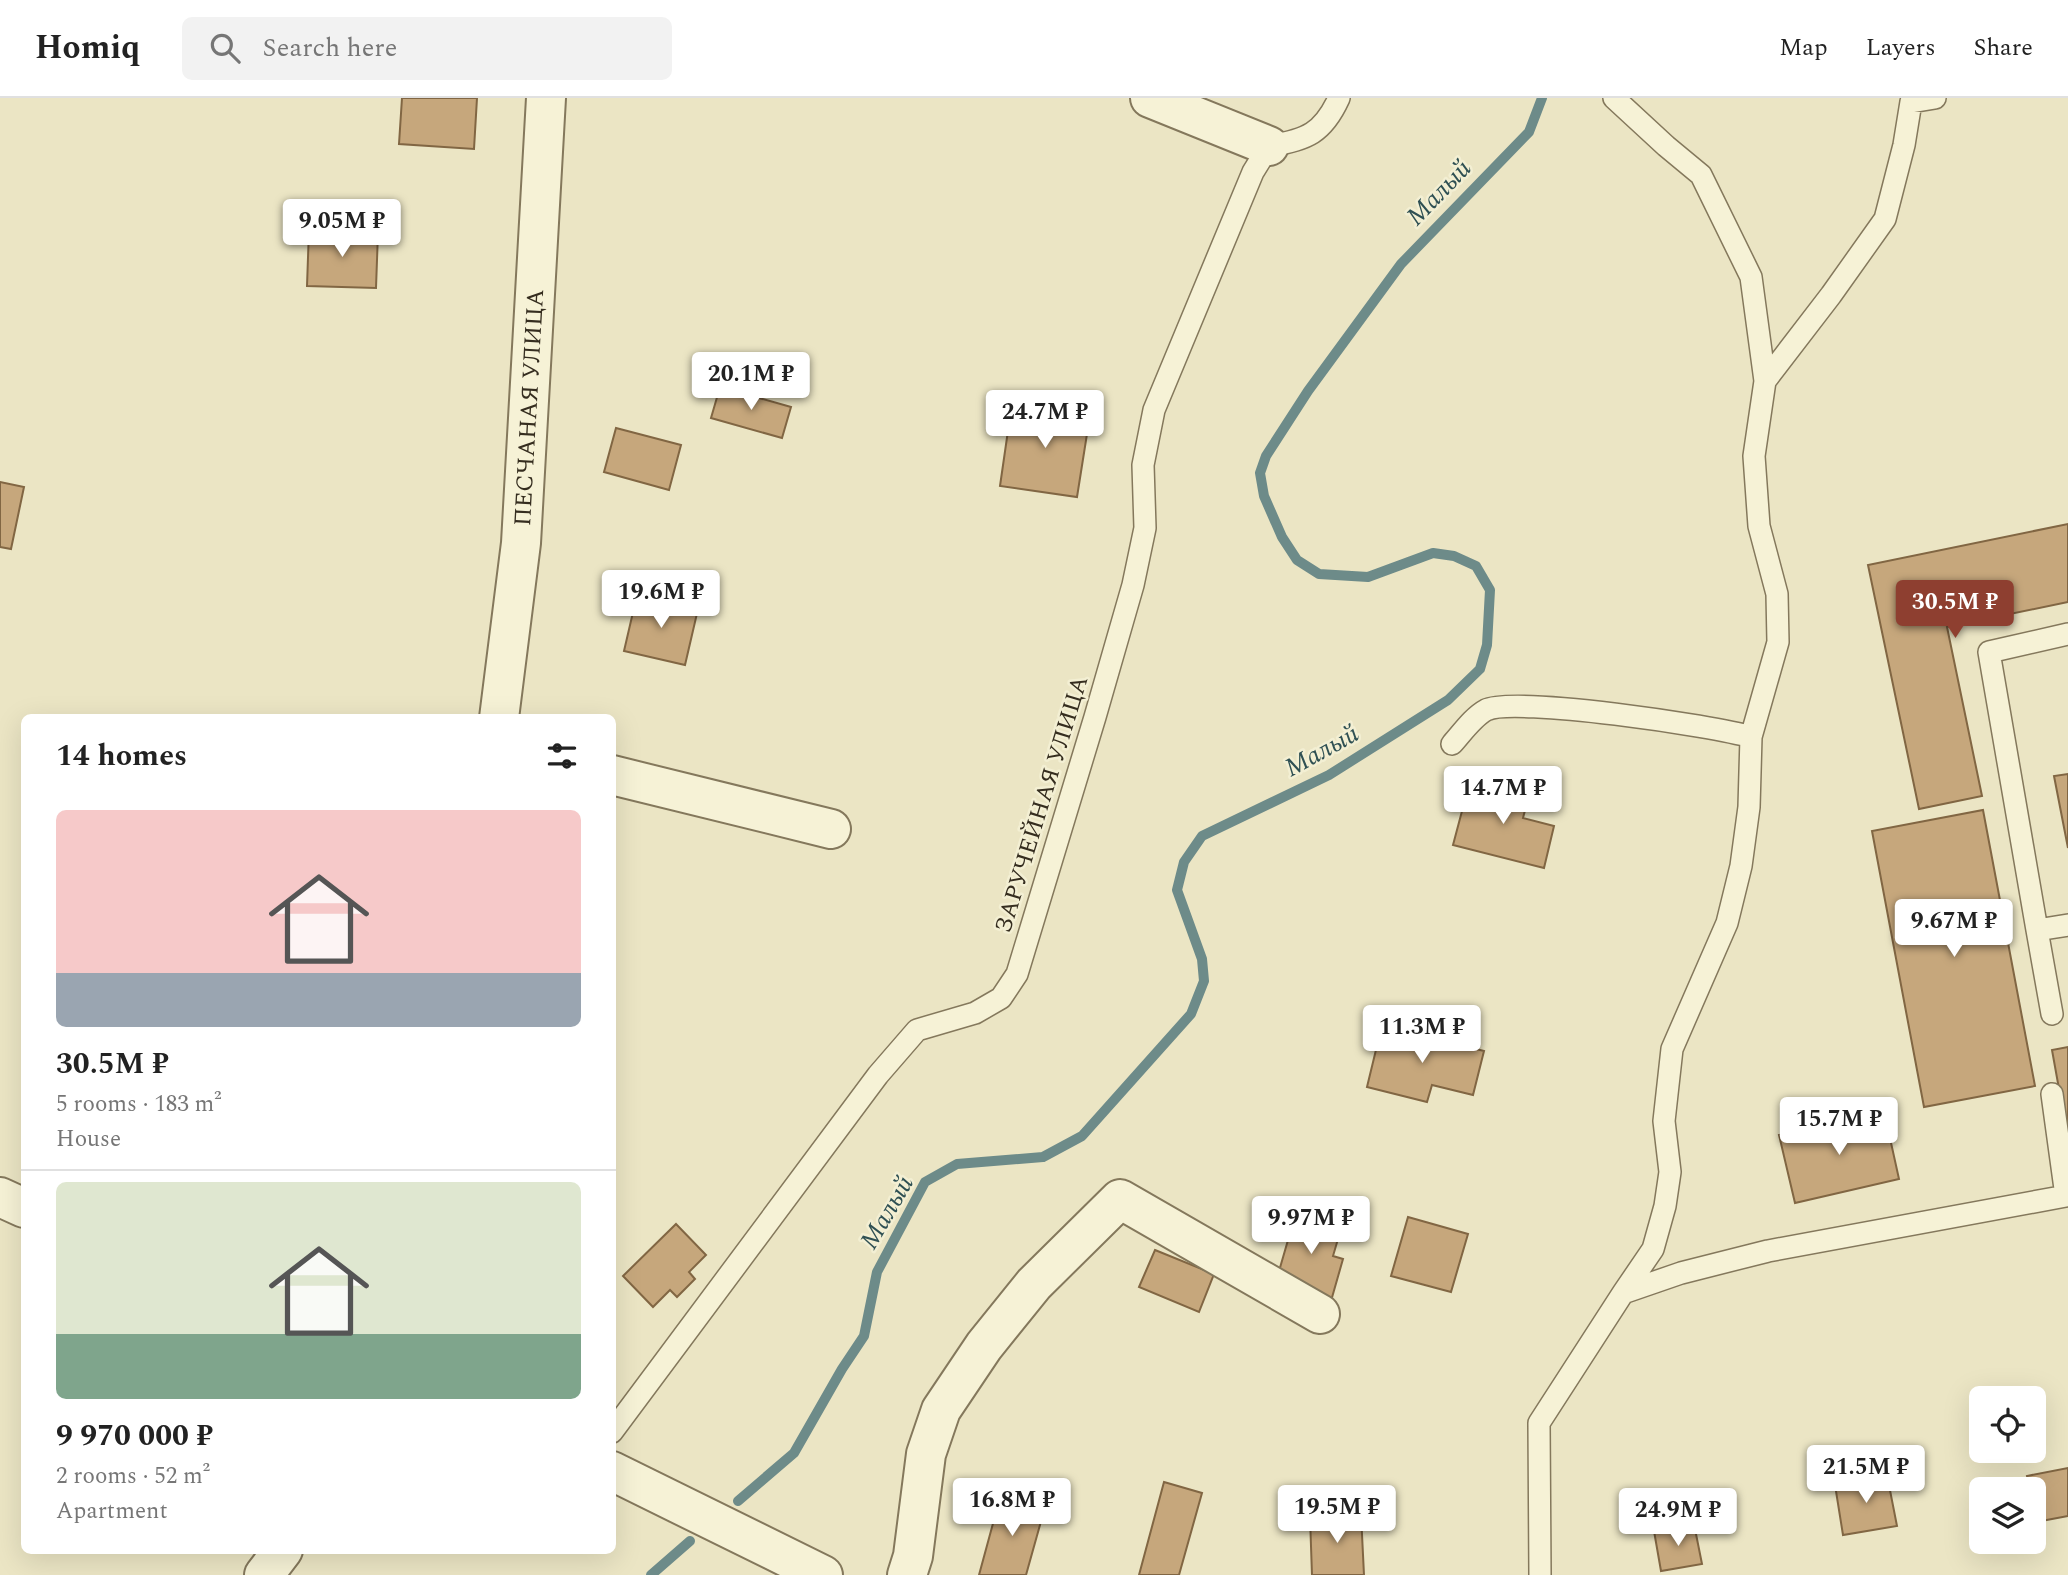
<!DOCTYPE html>
<html lang="en">
<head>
<meta charset="utf-8">
<style>
  body { margin:0; font-family:Spectral,serif; background:#f2f2f2; color:#222; height:100vh; display:flex; flex-direction:column; font-size:26px; white-space:nowrap }
  * { box-sizing:border-box; margin:0 }
  p { font-size:23px; color:#767676 }
  .icon { flex:none; width:38px; height:38px; fill:none; stroke:currentColor; stroke-width:2; stroke-linecap:round; stroke-linejoin:round }
  .map { position:relative; flex:1; overflow:hidden }
  .side { position:absolute; left:21px; top:616px; width:595px; height:840px; display:flex; flex-direction:column; background:#fff; border-radius:10px; box-shadow:0 7px 28px #0002 }
  .side>* { flex:none }
  .fabs { position:absolute; left:1969px; top:1288px; display:grid; gap:14px }
  .fabs a { display:grid; place-items:center; width:77px; height:77px; border-radius:10px; background:#fff; box-shadow:0 7px 28px #0002; font-size:35px }
  .price { position:absolute; translate:-50% -60px; padding:0 16px; border-radius:7px; background:#fff; color:#222; font-size:23px; line-height:46px; filter:drop-shadow(0 2px 4px #0008) }
  .price::after { content:''; position:absolute; left:50%; top:42px; width:21px; height:16px; margin-left:-10px; background:inherit; clip-path:polygon(0 0,100% 0,50% 100%) }
  .price.selected { background:#8e3f30; color:#fff }
  ul { padding:0; list-style:none }
  li { display:grid; align-content:center; gap:14px; height:371px; padding:0 35px }
  li+li { border-top:2px solid #e0e0e0 }
  li span { display:grid; place-items:center; height:217px; border-radius:10px; color:#555 }
  li>.icon { margin-inline-start:auto }
  span .icon { width:126px; height:126px; fill:#fffc; stroke-width:1 }
  li b { font-size:30px }
  h2 { display:flex; justify-content:space-between; align-items:center; height:84px; padding:0 35px; font-size:30px }
  header { display:flex; align-items:center; gap:42px; box-sizing:border-box; height:98px; padding:0 35px; background:#fff; border-bottom:2px solid #e0e0e0 }
  header strong { font-size:33px }
  nav { display:flex; gap:38px; margin-inline-start:auto; font-size:24px }
  .search { width:490px; height:63px; background:#f2f2f2; display:flex; align-items:center; gap:18px; box-sizing:border-box; padding:0 24px; border-radius:10px; color:#767676; font-size:26px }
  .map>svg:first-child { display:block }
  .lines { fill:none; stroke-linecap:round; stroke-linejoin:round }
  .stream { stroke:#6d8b89; stroke-width:10 }
  .building { fill:#c6a77c; stroke:#816643; stroke-width:2 }
  .lane-casing { stroke:#84785c; stroke-width:24 }
  .street-casing { stroke:#84785c; stroke-width:42 }
  .lane { stroke:#f6f2d6; stroke-width:21 }
  .street { stroke:#f6f2d6; stroke-width:38 }
  .labels { text-anchor:middle; stroke-width:5; stroke-linejoin:round; paint-order:stroke }
  .street-label { font-size:24px; fill:#352d1f; stroke:#f3efd3 }
  .water-label { font-size:26px; font-style:italic; fill:#2f5053; stroke:#f3efd3 }
</style>
</head>
<body>
<header>
<strong>Homiq</strong>
<div class="search"><svg class="icon" aria-label="search" viewBox="0 0 24 24"><circle cx="10" cy="10" r="6"/><path d="M15 15l6 6"/></svg>Search here</div>
<nav><a>Map</a><a>Layers</a><a>Share</a></nav>
</header>
<div class="map">
<svg width="2068" height="1477" viewBox="0 0 2068 1477">
  <rect width="100%" height="100%" fill="#ebe5c4"/>
  <g class="lines">
    <!-- stream -->
    <path class="stream" d="M738,1403L794,1355L842,1271L864,1238L877,1174L925,1084L957,1066L1043,1059L1082,1038L1191,916L1204,883L1202,861L1177,792L1184,764L1202,738L1329,677L1448,602L1480,571L1487,547L1490,492L1476,468L1454,458L1433,455L1368,479L1319,476L1297,462L1282,439L1264,398L1260,375L1266,358L1308,293L1401,166L1529,34L1542,0
      M651,1477L690,1443"/>
  </g>
  <!-- building -->
  <path class="building" d="M402,0H477L474,51L399,46Z
    M309,131L378,134L376,190L307,188Z
    M720,289L791,309L782,340L711,320Z
    M1012,305L1090,317L1077,399L1000,388Z
    M616,330L681,347L669,392L604,374Z
    M0,384L24,389L11,451L0,449Z
    M2068,426V504L1947,529L1982,698L1919,711L1868,467Z
    M637,497L698,511L685,567L624,553Z
    M2068,676V750L2054,678Z
    M1485,682L1530,693L1523,720L1554,728L1544,770L1453,747L1466,698L1479,702Z
    M1983,712L2035,988L1924,1009L1872,733Z
    M1382,927L1484,953L1473,997L1432,987L1427,1004L1367,989Z
    M2068,949V1041L2052,952Z
    M1884,1013L1899,1081L1795,1105L1779,1037Z
    M1297,1111L1343,1124L1333,1158L1343,1161L1331,1203L1275,1187Z
    M1408,1119L1468,1136L1451,1194L1391,1178Z
    M676,1126L706,1157L689,1174L695,1181L677,1199L670,1192L653,1209L623,1178Z
    M1155,1152L1214,1176L1199,1214L1139,1189Z
    M2068,1370V1418L2036,1424L2034,1391H2030L2027,1378Z
    M1887,1377L1897,1428L1843,1437L1835,1387Z
    M1164,1384L1202,1395L1179,1477H1139Z
    M1001,1396L1045,1409L1026,1477H979Z
    M1361,1416L1364,1477H1312L1310,1419Z
    M1694,1426L1702,1466L1661,1473L1654,1433Z"/>
  <g class="lines">
    <defs>
      <path id="lane" d="M1614,0L1666,48L1701,77L1751,179L1765,283
        M2068,536L1989,554L2037,832L2068,827
        M1452,646C1462,635 1473,619 1486,612C1514,598 1715,628 1751,639
        M2037,832L2052,916
        M1623,1195L1653,1151L1665,1108L1670,1074L1664,1023L1672,951L1727,825L1741,768L1749,709L1751,639L1778,544L1777,496L1759,428L1754,358L1765,283L1831,197L1885,121L1904,47L1911,4L1935,0
        M612,1334L878,977L917,932L975,915L1001,900L1017,876L1095,619L1133,487L1145,430L1143,367L1154,312L1253,74L1269,48C1307,42 1323,35 1339,0
        M1540,1477L1539,1325L1623,1195L1681,1175L1768,1153L2066,1098L2052,996"/>
      <g id="street">
        <path d="M1150,0L1269,48"/>
        <path id="s1" d="M499,620L521,445L546,0"/>
        <path d="M612,677L831,731"/>
        <path d="M0,1099L24,1110"/>
        <path d="M612,1373L823,1477"/>
        <path d="M264,1477L283,1452"/>
        <path d="M907,1477L913,1458L926,1356L941,1312L984,1248L1034,1186L1120,1101L1320,1216"/>
      </g>
    </defs>
    <!-- lane casing -->
    <use href="#lane" class="lane-casing"/>
    <!-- street casing -->
    <use href="#street" class="street-casing"/>
    <!-- lane -->
    <use href="#lane" class="lane"/>
    <!-- street -->
    <use href="#street" class="street"/>
  </g>
  <g class="labels">
    <!-- street labels -->
    <g class="street-label">
      <text dy="8" stroke="none"><textPath href="#s1" startOffset="312">ПЕСЧАНАЯ УЛИЦА</textPath></text>
      <text transform="translate(1041 706) rotate(-73)" y="8">ЗАРУЧЕЙНАЯ УЛИЦА</text>
    </g>
    <!-- water labels -->
    <g class="water-label">
      <text transform="translate(1438 94) rotate(-46)" y="9">Малый</text>
      <text transform="translate(1321 652) rotate(-29)" y="9">Малый</text>
      <text transform="translate(886 1114) rotate(-60)" y="9">Малый</text>
    </g>
  </g>
</svg>
<div class="fabs">
<a><svg class="icon" aria-label="locate" viewBox="0 0 24 24"><circle cx="12" cy="12" r="6"/><path d="M12 2v4M12 18v4M2 12h4M18 12h4"/></svg></a>
<a><svg class="icon" aria-label="layers" viewBox="0 0 24 24"><path d="M12 4l9 5-9 5-9-5zM3 14l9 5 9-5"/></svg></a>
</div>
<b class="price" style="left:342px;top:161px">9.05M ₽</b>
<b class="price" style="left:751px;top:314px">20.1M ₽</b>
<b class="price" style="left:1045px;top:352px">24.7M ₽</b>
<b class="price" style="left:661px;top:532px">19.6M ₽</b>
<b class="price selected" style="left:1955px;top:542px">30.5M ₽</b>
<b class="price" style="left:1503px;top:728px">14.7M ₽</b>
<b class="price" style="left:1954px;top:861px">9.67M ₽</b>
<b class="price" style="left:1422px;top:967px">11.3M ₽</b>
<b class="price" style="left:1839px;top:1059px">15.7M ₽</b>
<b class="price" style="left:1311px;top:1158px">9.97M ₽</b>
<b class="price" style="left:1866px;top:1407px">21.5M ₽</b>
<b class="price" style="left:1012px;top:1440px">16.8M ₽</b>
<b class="price" style="left:1337px;top:1447px">19.5M ₽</b>
<b class="price" style="left:1678px;top:1450px">24.9M ₽</b>
<section class="side">
<h2>14 homes<svg class="icon" aria-label="filters" viewBox="0 0 24 24"><path d="M4 7h16M4 17h16"/><circle cx="9" cy="7" r="2"/><circle cx="15" cy="17" r="2"/></svg></h2>
<ul>
<li><span style="background:linear-gradient(#f6c9c9 75%,#9aa5b1 0)"><svg class="icon" aria-label="home" viewBox="0 0 24 24"><path d="M3 11l9-7 9 7M6 9v11h12V9"/></svg></span><div><b>30.5M ₽</b><p>5 rooms · 183 m²</p><p>House</p></div></li>
<li><span style="background:linear-gradient(#dfe7d0 70%,#7fa58c 0)"><svg class="icon" aria-label="home" viewBox="0 0 24 24"><path d="M3 11l9-7 9 7M6 9v11h12V9"/></svg></span><div><b>9 970 000 ₽</b><p>2 rooms · 52 m²</p><p>Apartment</p></div></li>
</ul>
</section>
</div>
</body>
</html>
